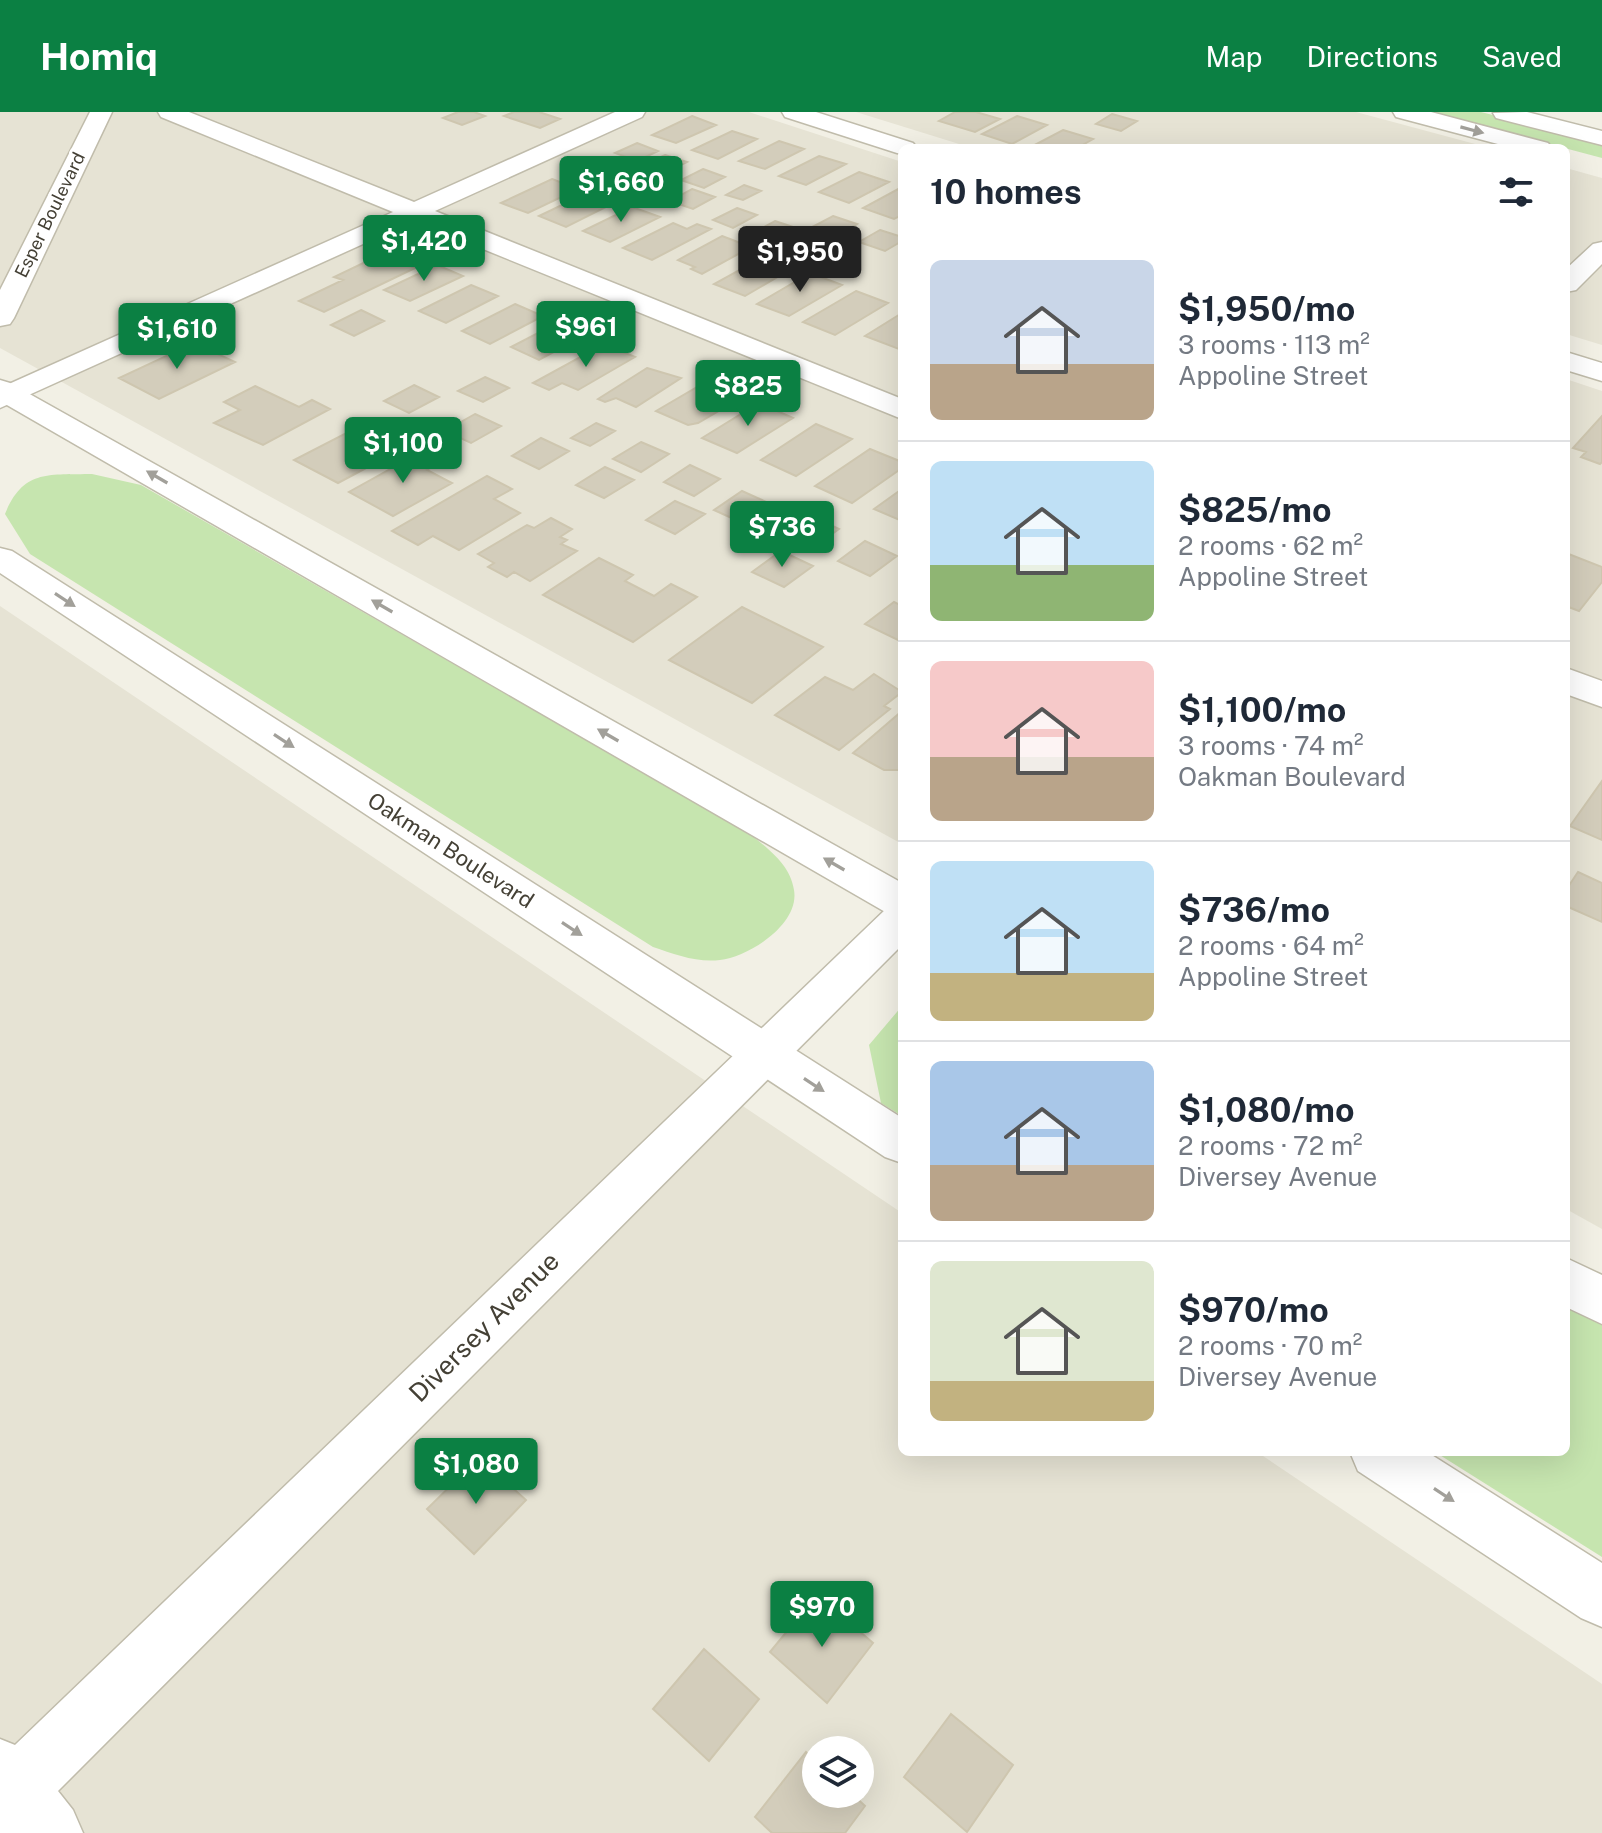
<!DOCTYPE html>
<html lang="en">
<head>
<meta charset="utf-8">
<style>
  body { margin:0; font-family:"Public Sans",sans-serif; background:#f6f6f7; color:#1f2937; height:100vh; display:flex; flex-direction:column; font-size:30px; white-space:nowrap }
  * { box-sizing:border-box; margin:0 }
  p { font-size:26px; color:#747a83 }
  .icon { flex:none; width:44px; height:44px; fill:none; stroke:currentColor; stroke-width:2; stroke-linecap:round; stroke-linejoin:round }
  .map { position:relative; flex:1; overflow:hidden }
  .drawer { position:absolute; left:898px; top:32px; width:672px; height:1312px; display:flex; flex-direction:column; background:#fff; border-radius:12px; box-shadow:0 8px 32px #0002 }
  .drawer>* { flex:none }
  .fabs { position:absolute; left:802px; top:1624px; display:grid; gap:16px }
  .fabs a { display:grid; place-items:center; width:72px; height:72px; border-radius:50%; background:#fff; box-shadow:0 8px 32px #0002; font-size:40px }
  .price { position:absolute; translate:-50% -68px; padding:0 18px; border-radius:8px; background:#0b8043; color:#fff; font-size:26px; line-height:52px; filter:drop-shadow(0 2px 4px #0008) }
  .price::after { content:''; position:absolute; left:50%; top:48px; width:24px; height:18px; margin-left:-12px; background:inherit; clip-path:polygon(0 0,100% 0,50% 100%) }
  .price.active { background:#222; color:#fff }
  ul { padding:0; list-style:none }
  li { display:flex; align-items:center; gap:24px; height:200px; padding:0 32px }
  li+li { border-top:2px solid #e0e1e3 }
  li span { display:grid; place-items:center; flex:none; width:224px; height:160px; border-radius:12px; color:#555 }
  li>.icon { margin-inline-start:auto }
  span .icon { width:96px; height:96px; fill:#fffc; stroke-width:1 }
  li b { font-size:34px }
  h2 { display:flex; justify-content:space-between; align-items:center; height:96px; padding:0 32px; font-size:34px }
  header { display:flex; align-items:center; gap:48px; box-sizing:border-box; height:112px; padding:0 40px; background:#0b8043; color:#fff }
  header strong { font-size:38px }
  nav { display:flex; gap:44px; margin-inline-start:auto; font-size:28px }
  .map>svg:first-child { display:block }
  .residential { fill:#e6e3d4; fill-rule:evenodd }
  .green { fill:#c6e5af }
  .building { fill:#d3cdbb; stroke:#cec6af; stroke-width:2 }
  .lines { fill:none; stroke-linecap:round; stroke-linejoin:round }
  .minor-casing { stroke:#c0bcab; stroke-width:3 }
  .tertiary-casing { stroke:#c0bcab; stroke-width:3 }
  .minor { fill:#fff; fill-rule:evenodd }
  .tertiary { fill:#fff; fill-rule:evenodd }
  .oneway { fill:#a2a09a }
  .labels { text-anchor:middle; stroke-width:6; stroke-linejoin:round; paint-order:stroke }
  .far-street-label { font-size:18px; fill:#444035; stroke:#fff }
  .street-label { font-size:22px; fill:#444035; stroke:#fff }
  .near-street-label { font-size:26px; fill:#444035; stroke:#fff }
</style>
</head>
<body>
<header>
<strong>Homiq</strong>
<nav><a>Map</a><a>Directions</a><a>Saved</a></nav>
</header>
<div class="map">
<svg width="1602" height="1721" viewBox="0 0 1602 1721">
  <rect width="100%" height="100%" fill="#f2f0e5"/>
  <!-- residential -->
  <path class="residential" d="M0,0H749L902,50V732L0,236Z
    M856,0H1356L1490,36H972Z
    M1566,56L1602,66V233L1566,222Z
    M1566,267L1602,279V1117L1566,1097Z
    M0,494L902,1101V1340H1257L1602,1572V1721H0ZM816,1638H860V1682H816Z"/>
  <!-- green -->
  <path class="green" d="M1429,0H1481L1602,31V46Z
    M92,362L141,373L749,721C768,737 790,752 794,778C800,812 749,845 720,848C697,851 674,842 653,835L30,442L5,402C23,357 49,363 92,362Z
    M902,894V1004L881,991L869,933Z
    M1566,1191L1602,1212V1445L1435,1340H1566Z"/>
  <!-- building -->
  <path class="building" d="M458,0H474L485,4L462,13L443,6Z
    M514,0H539L560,7L540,16L504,4Z
    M955,0H976L1000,7L975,20L939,9Z
    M1112,2L1137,9L1121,19L1096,12Z
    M692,4L716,13L676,31L652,23Z
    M1017,4L1047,13L1012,32L982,22Z
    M1063,18L1093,27L1077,36H1029Z
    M732,19L757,27L718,47L692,38Z
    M779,29L804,37L765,57L739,49Z
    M637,31L658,39L637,49L615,41Z
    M665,43L687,50L665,61L643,53Z
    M819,44L846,52L806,73L779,64Z
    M598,45L623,54L600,65L575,56Z
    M703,57L725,65L704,76L681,68Z
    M859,60L889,70L849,91L819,80Z
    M652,61L674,69L652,80L630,72Z
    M552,67L578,77L528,101L501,91Z
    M744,73L761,79L743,88L726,83Z
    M902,75V103L894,107L863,96Z
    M692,77L715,85L693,97L670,89Z
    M589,80L616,90L566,115L539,104Z
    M632,95L660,105L610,130L583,119Z
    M737,96L757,103L733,116L713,108Z
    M833,104L857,112L836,124L812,115Z
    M775,109L799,117L778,129L753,121Z
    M673,111L687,117L697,112L711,117L652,148L623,136Z
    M880,118L902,125V129L885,139L859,130Z
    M722,124L751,135L702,162L691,157L695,155L678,148Z
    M823,127L846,136L828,146L804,138Z
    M382,142L415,156L324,200L299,189L343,168L334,165Z
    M763,145L793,156L745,184L714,172Z
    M437,153L463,164L410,189L384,178Z
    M810,161L842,173L789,204L757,192Z
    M471,173L498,184L446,211L419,199Z
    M856,179L888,191L835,223L803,210Z
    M515,192L543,204L490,232L462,219Z
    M361,198L384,209L354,224L331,213Z
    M902,201V236L899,237L865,224Z
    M563,208L591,220L539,248L511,235Z
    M194,231L235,250L159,287L119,266Z
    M604,232L635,245L578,278L562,271L549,278L533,271Z
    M647,256L681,266L636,295L616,286L605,290L598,287Z
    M485,265L509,276L483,290L458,279Z
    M714,272L736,282L727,286L734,290L698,311L688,313L656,299L699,274L705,277Z
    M414,273L439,285L409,301L384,289Z
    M255,274L299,295L312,288L330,297L263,333L214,311L240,298L224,290Z
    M759,291L793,306L737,341L702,326Z
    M475,302L501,314L471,331L445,319Z
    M1602,304V350L1600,352L1581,345L1586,340L1573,336Z
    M596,311L615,319L590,334L571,326Z
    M374,312L394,323L382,329L400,338L338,371L294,348L356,316L362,319Z
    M816,312L852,327L796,364L761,348Z
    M541,326L569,339L539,357L512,344Z
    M641,330L669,342L641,360L613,347Z
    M870,337L902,350V356L852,391L815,374Z
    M423,339L442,349L427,358L452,371L393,404L349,380Z
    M690,353L720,367L694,384L664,370Z
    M605,355L634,368L604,386L576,373Z
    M487,364L512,377L494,387L520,401L459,438L433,424L418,433L392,419Z
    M902,377V409L874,397Z
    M742,379L773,393L745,412L714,398Z
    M675,389L705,402L675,422L646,408Z
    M813,405L839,417L810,438L784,426Z
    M551,406L572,417L560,425L567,428L561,432L577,439L530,469L514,460L507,465L488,455L494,451L478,442L527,413L534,416Z
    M865,429L897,444L870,464L838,449Z
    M781,439L813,454L784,475L752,460Z
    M1566,441L1602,455V470L1579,499L1566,494Z
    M599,446L633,463L625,469L654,484L671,472L697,485L633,530L543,483Z
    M894,490L902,494L900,529L865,512Z
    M742,495L823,535L752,591L669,548Z
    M874,562L902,580L884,594L890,597L839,638L775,603L825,565L853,578Z
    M902,599V658H884L853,641Z
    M1602,669V728L1570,714Z
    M1578,760L1602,771V810L1566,794V778Z
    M479,1346L526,1388L474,1442L427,1397Z
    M817,1483L873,1531L827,1591L770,1540Z
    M704,1537L759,1587L709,1649L653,1597Z
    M951,1602L1013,1653L967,1720L904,1665Z
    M806,1640L816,1649V1682H852L865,1694L845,1721H772L755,1705Z"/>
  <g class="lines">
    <defs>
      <path id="minor" d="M90,0H112L14,206L10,212L0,214V178Z
        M158,0H189L414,90L615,0H645L642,5L435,99L902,287V307L414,109L0,296V276L393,100L161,5Z
        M1393,0H1431L1548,31L1552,36H1513L1396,5Z
        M1527,0L1602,19V33L1496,6L1493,1Z
        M1602,130V152L1576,178L1566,180V157L1593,132Z
        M1566,556L1602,569V595L1566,582Z
        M902,791V833L58,1679L73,1698L83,1721H0V1627L15,1633L887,796Z"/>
      <path id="tertiary" d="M782,0H816L913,31L917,36H902V42L897,41L785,5Z
        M1566,240L1602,251V269L1566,258Z
        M0,268L10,271L902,771V805L887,801L0,289Z
        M0,436L12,439L902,1006V1051L885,1045L0,461Z
        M1566,1146L1602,1163V1212L1566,1195Z
        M1350,1340H1427L1602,1451V1515L1581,1506L1358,1359Z"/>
    </defs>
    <!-- minor casing -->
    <use href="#minor" class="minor-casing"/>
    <!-- tertiary casing -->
    <use href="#tertiary" class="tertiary-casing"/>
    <!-- minor -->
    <use href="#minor" class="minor"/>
    <!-- tertiary -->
    <use href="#tertiary" class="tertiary"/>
  </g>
  <!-- one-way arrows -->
  <defs><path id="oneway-solid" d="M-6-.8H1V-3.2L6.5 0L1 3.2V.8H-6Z" transform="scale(2)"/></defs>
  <g class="oneway">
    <use href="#oneway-solid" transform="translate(1472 18) rotate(15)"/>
    <use href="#oneway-solid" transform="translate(157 365) rotate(-150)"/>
    <use href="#oneway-solid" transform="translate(65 488) rotate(33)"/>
    <use href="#oneway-solid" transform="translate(382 494) rotate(-150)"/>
    <use href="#oneway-solid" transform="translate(608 623) rotate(-150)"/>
    <use href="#oneway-solid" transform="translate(284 629) rotate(33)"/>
    <use href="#oneway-solid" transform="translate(834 752) rotate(-150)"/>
    <use href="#oneway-solid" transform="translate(572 817) rotate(33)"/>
    <use href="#oneway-solid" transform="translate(814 973) rotate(33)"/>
    <use href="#oneway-solid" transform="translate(1444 1383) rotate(33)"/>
  </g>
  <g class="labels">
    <!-- far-street labels -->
    <g class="far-street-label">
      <text transform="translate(50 103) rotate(-64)" y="6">Esper Boulevard</text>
    </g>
    <!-- street labels -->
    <g class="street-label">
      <text transform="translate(451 738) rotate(33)" y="8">Oakman Boulevard</text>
    </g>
    <!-- near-street labels -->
    <g class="near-street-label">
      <text transform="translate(484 1215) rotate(-45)" y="9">Diversey Avenue</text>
    </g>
  </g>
</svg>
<div class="fabs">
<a><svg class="icon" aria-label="layers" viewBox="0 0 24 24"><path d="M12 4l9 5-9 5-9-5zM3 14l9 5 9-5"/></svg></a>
</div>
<b class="price" style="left:621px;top:112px">$1,660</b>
<b class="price" style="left:424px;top:171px">$1,420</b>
<b class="price active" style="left:800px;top:182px">$1,950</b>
<b class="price" style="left:586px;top:257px">$961</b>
<b class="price" style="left:177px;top:259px">$1,610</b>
<b class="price" style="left:748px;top:316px">$825</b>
<b class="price" style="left:403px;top:373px">$1,100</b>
<b class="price" style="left:782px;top:457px">$736</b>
<b class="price" style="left:476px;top:1394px">$1,080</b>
<b class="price" style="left:822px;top:1537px">$970</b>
<section class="drawer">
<h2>10 homes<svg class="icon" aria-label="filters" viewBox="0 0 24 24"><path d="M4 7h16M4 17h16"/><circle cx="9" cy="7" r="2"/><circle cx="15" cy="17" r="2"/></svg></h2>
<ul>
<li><span style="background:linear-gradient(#c9d6e8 65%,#b9a48a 0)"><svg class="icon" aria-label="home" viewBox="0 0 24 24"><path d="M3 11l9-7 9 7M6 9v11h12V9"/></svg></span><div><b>$1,950/mo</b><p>3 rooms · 113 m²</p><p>Appoline Street</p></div></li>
<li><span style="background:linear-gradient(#bfe0f5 65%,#8fb573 0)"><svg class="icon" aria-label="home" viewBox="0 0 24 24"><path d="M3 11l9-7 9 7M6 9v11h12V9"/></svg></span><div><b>$825/mo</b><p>2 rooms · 62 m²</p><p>Appoline Street</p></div></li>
<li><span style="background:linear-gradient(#f6c9c9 60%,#b9a48a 0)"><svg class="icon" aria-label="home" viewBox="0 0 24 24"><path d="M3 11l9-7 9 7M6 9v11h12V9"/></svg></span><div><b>$1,100/mo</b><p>3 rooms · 74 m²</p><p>Oakman Boulevard</p></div></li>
<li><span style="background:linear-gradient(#bfe0f5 70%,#c2b280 0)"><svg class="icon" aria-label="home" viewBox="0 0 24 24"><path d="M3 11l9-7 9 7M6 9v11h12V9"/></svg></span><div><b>$736/mo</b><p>2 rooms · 64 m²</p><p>Appoline Street</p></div></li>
<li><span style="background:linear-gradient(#a9c7e8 65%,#b9a48a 0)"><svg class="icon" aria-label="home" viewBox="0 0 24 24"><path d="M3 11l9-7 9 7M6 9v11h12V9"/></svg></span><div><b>$1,080/mo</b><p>2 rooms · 72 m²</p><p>Diversey Avenue</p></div></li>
<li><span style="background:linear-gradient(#dfe7d0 75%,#c2b280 0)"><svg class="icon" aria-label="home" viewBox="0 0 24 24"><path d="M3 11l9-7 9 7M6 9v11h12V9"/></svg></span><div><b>$970/mo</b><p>2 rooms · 70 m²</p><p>Diversey Avenue</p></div></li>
</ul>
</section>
</div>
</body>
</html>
